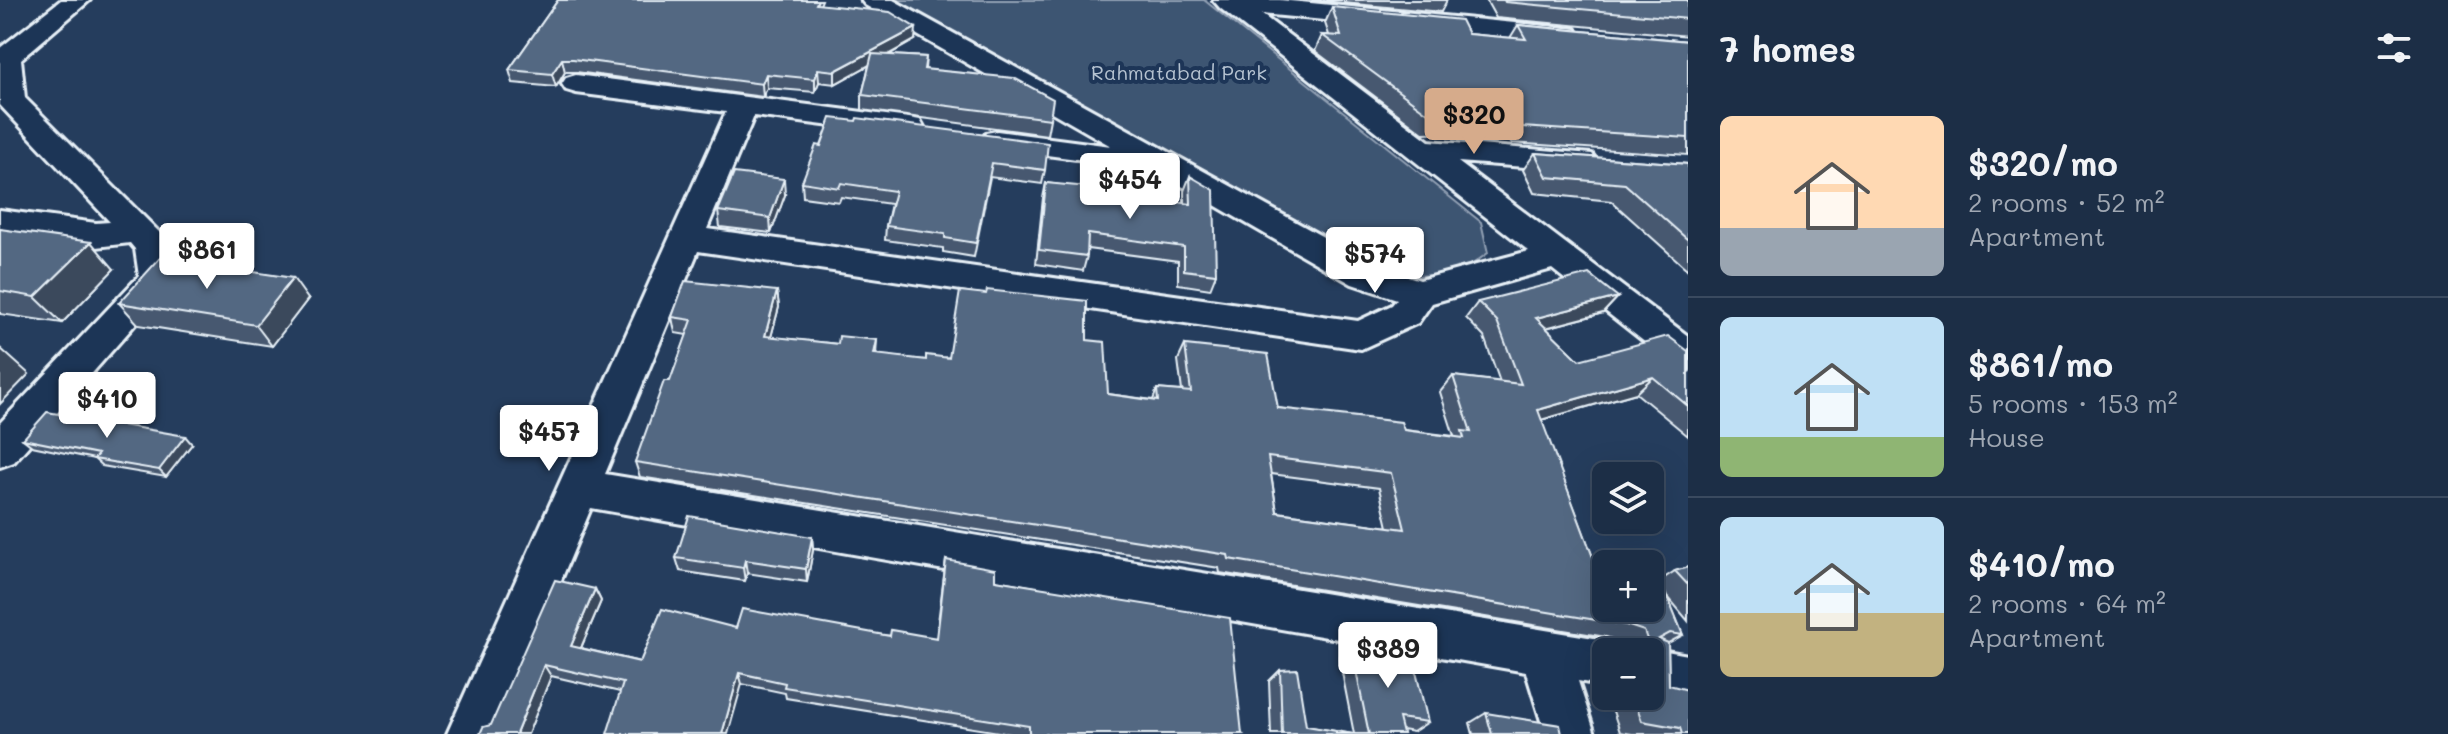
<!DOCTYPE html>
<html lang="en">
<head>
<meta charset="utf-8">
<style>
  body { margin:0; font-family:Mali,sans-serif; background:#25364d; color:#f1f3f6; height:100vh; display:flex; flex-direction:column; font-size:30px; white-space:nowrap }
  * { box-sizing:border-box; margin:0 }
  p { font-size:26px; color:#a0a8b3 }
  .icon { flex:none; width:44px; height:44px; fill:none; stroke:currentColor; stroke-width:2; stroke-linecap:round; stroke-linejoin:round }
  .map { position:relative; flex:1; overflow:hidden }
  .sheet { display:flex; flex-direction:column; background:#1c2e46; width:760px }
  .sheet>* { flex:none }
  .fabs { position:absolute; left:1592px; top:462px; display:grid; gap:16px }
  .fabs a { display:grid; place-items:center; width:72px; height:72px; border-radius:12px; background:#1c2e46; box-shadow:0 8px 32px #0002,0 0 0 2px #3a4a5f; font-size:40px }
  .price { position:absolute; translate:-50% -68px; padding:0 18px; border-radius:8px; background:#fff; color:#222; font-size:26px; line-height:52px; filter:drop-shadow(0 2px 4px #0008) }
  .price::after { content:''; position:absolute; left:50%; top:48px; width:24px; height:18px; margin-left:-12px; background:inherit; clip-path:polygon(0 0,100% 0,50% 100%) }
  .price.on { background:#d6ab8b; color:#111 }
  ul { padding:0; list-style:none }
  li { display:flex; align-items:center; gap:24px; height:200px; padding:0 32px }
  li+li { border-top:2px solid #3a4a5f }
  li span { display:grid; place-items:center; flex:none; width:224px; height:160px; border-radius:12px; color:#555 }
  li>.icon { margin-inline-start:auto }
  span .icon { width:96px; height:96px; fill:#fffc; stroke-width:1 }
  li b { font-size:34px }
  h2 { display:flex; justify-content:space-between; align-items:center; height:96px; padding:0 32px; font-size:34px }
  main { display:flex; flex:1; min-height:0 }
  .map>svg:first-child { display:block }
  .green { fill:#3e5472; stroke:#93a2b5; stroke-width:2 }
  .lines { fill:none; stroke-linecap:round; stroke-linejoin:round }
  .minor-casing { stroke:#e8f1f8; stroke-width:6 }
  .minor { fill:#1d3557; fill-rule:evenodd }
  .wall { fill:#475970; stroke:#e8f1f8; stroke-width:2; fill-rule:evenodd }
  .shaded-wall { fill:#3a485b; stroke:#e8f1f8; stroke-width:2 }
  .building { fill:#536782; stroke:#e8f1f8; stroke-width:2; fill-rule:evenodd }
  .labels { text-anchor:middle; stroke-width:8; stroke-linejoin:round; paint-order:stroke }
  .far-park-label { font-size:20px; fill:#b5c2d0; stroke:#1d3557 }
</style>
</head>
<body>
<main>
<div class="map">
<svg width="1688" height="734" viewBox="0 0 1688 734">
  <rect width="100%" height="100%" fill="#253d5d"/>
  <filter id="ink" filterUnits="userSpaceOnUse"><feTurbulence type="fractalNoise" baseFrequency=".0125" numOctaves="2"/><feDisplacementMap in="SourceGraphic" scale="16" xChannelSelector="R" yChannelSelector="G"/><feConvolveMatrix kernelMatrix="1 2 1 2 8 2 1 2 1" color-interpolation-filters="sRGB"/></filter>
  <g filter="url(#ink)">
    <!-- green -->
    <path class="green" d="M885,0H1204L1481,222L1488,253L1457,275L1405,276L1376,265Z"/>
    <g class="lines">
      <defs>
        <path id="minor" d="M61,0H90L21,59L25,98L164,237L169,245L175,279L14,462L0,467V423L139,276L135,249L130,243L96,247L0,232V210L96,223L110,222L0,105V48Z
          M861,0H893L1376,266L1420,280L1529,251L1220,8L1213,0H1280L1576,29L1579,35L1576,41L1566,43L1261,14L1429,141L1592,154L1597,161L1592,168L1581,171L1458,162L1688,336V370L1675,366L1552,269L1432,303L1418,323L1361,349L698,251L605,474L1606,640L1623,646L1625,652H1606V686L1578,681L1595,734H1545L1526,672L591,508L497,734H447L726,112L576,93L566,90L562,84L566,78L576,75L909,118L920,120L924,127L920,134L909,136L754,116L707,229L1358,321L1392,305L1397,299L1352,284L1152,169L986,147L982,140L986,133L997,131L1111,146L865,5Z
          M1650,648L1688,655V703L1650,696V652H1641Z"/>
      </defs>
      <!-- minor casing -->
      <use href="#minor" class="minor-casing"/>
      <!-- minor -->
      <use href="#minor" class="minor"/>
    </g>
    <!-- wall -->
    <path class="wall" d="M558,0H822L820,5L915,40L889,55L926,57L925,69L1050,119L1047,135L862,110V95L869,65L835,84L819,82L815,92L767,88L763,97L576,72H565L556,87L513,83L509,70Z
      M1311,0H1447L1441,12Z
      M1486,0H1688V36L1496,18Z
      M1332,7L1468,34L1510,38L1518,25L1688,41V155L1511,143L1507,136L1461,132L1423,133L1315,51L1322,35H1329L1325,23Z
      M856,121L1045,170L1042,184L990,177L974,257L943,252V248L885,240L886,226L891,204L841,197L839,202L803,197L802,182L821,146Z
      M1535,153L1688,164V270L1611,201L1534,193L1523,170Z
      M1190,176L1216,274L1210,289L1178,284V261L1087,249V256L1083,271L1036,264L1043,198L1046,183L1184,203V191Z
      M785,195L771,233L720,227L718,211Z
      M0,229L114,269L62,323L0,314Z
      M777,291L779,307L771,337L838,344L877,340L876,355L926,360L1087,340L1108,394L1153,400L1157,389L1182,391L1178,360L1185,345L1278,408L1404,430L1454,436L1440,392L1453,376L1500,382L1484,337L1466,318L1478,302L1618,297L1603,313L1546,328L1579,360L1688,351V436L1636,393L1541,420L1597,568L1661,580L1675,571L1688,567V621L1668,597L1683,635L1668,643L1669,685L1688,734H1632L1620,732L1608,696H1650V652H1614L1625,646L1624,643L1606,637L1220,573L1219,568L640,477L635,462L670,381L687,335L675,333L672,317ZM1271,474L1379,488L1388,527L1277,512Z
      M308,299L272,346L139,325L119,303Z
      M23,439L192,444L166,477L102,466L94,459L32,446Z
      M812,537L813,550L807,582L747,573L745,581L680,571L676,558Z
      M946,560L995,580L1242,734H1011L786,698L785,693L742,684L620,692L551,676L528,734H480L491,725L595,589L601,601L581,648L640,662L736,628L936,638Z
      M1351,646L1428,722L1413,732L1402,730L1403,734H1354L1339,657Z
      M1280,670L1306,726L1353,734H1271L1269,681Z
      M1486,713L1562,734H1473L1470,723Z"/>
    <!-- shaded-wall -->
    <path class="shaded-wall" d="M916,28L915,40L835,84V71Z
      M562,59L565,72L556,87L552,74Z
      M818,69L819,82L815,92V79Z
      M766,74L767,88L763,97L762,84Z
      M784,179L785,195L771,233L770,218Z
      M91,242L114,269L62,323L35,297Z
      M293,278L308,299L272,346L256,325Z
      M777,291L779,307L767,352L765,336Z
      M1618,297L1603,313L1522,334L1536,318Z
      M0,348L29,374L0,404Z
      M1653,377L1636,393L1523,425L1538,410Z
      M185,436L192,444L166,477L159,470Z
      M812,537L813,550L807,582L806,569Z
      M745,560L747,573L745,581L743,568Z
      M595,589L601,601L577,657L571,646Z
      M544,665L551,676L528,734H516Z
      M739,673L742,684L728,734H722Z"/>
    <!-- building -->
    <path class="building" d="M558,0H818L816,4L890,12L916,28L835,71L818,69L815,79L766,74L762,84L573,59H562L552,74L509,70Z
      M1504,0H1688V19L1505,2Z
      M1332,7L1461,20L1468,34L1526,39L1518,25L1688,41V138L1522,127L1518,120L1471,116H1432L1322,35L1341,36Z
      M872,54L926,57L924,69L1014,78L1053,99L1050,119L862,95Z
      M831,118L856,121L857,118L1048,143L1045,170L992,163L976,243L945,238V234L886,226L895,191L841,183L839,188L802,182L816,145L821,146Z
      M1535,153L1688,164V240L1625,184L1547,177Z
      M734,173L784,179L770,218L718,211Z
      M1190,176L1214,190L1216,274L1184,270V247L1088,234L1087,256L1039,250L1046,183L1141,192V197L1191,204Z
      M0,229L91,242L35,297L0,291Z
      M160,258L293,278L256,325L119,303Z
      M1589,274L1618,297L1536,318L1579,360L1668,336L1688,351V406L1653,377L1538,410L1597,568L1606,569V608H1650V576L1659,577L1683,635L1670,633L1659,639L1668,643L1669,685L1688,690V734H1682L1680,728L1642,721L1633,696H1650V652H1629V643L1648,642L1644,631L1626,625L1229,559L1228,555L635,462L664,381H670L692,320L672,317L685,281L777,291L765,336L838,344L839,336L877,340L874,354L926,360V355L949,358L960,291L986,294L987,290L1087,301V340L1105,342L1108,394L1158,401L1157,389L1191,392L1185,345L1268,354L1278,408L1401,422L1404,430L1464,438L1462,431L1471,432L1453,376L1521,384L1497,321L1478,302ZM1268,457L1391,473L1405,529L1277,512Z
      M47,412L185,436L159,470L94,459L98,454L23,439Z
      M689,516L812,537L806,569L745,560L743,568L676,558Z
      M946,560L995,569V580L1230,618L1242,734H1032L1029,733V726L784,687L785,683L739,673L722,734H607L623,683L544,665L516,734H480L483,727L491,725L555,580L595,589L571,646L640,662L662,609L736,628L742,609L890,636L891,630L937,638Z
      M1688,567V585L1675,571Z
      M1351,646L1412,655L1428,722L1399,718L1403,734H1369Z
      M1297,669L1306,726L1353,734H1282L1280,670Z
      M1486,713L1560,725L1562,734H1492Z"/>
  </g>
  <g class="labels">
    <!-- far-park labels -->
    <g class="far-park-label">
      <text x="1179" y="80">Rahmatabad Park</text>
    </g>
  </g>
</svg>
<div class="fabs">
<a><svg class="icon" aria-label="layers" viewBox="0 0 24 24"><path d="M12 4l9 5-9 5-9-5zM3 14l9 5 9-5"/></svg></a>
<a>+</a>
<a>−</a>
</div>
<b class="price on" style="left:1474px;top:156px">$320</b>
<b class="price" style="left:1130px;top:221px">$454</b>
<b class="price" style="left:207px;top:291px">$861</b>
<b class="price" style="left:1375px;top:295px">$574</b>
<b class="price" style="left:107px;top:440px">$410</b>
<b class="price" style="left:549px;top:473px">$457</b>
<b class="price" style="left:1388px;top:690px">$389</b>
</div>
<section class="sheet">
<h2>7 homes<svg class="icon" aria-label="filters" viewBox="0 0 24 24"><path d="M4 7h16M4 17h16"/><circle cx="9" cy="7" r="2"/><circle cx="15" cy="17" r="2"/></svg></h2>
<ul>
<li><span style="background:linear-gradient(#ffd9b3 70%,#9aa5b1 0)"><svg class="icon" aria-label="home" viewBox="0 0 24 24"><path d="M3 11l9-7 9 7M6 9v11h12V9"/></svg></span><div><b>$320/mo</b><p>2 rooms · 52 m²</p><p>Apartment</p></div></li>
<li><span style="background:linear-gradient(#bfe0f5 75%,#8fb573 0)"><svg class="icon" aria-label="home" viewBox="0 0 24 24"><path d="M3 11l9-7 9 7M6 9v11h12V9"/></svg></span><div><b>$861/mo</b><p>5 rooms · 153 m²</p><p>House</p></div></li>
<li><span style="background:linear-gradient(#bfe0f5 60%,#c2b280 0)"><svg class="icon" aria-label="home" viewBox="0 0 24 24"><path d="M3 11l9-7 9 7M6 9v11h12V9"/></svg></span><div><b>$410/mo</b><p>2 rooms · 64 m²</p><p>Apartment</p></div></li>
</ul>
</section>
</main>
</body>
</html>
